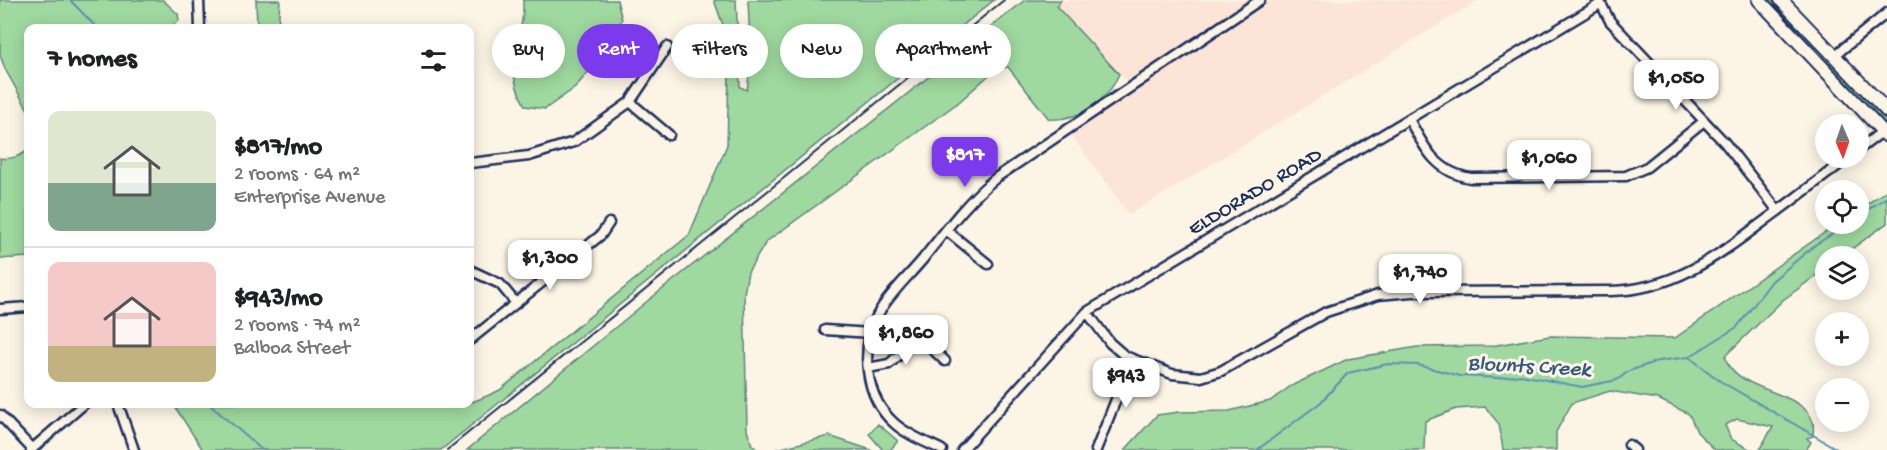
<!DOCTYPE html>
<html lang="en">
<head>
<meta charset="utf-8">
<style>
  body { margin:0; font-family:"Gochi Hand",sans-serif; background:#f6f6f6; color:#202124; height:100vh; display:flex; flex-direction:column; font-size:22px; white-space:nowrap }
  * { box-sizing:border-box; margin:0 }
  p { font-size:20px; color:#757577 }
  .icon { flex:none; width:33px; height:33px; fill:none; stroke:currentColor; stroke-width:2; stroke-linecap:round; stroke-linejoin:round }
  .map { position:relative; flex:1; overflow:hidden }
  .panel { position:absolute; left:24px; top:24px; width:450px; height:384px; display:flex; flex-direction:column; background:#fff; border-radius:12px; box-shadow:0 3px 15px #0003 }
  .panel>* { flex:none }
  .top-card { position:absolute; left:492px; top:24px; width:570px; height:54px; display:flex; gap:12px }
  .needle { width:39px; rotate:178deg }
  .controls { position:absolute; left:1815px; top:114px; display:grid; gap:12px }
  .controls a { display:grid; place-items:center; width:54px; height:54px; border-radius:50%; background:#fff; box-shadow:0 3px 15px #0003; font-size:30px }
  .price { position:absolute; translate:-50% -51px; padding:0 14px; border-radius:12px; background:#fff; color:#222; font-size:20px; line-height:39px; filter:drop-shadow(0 2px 3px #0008) }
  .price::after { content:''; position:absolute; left:50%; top:36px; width:18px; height:14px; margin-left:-9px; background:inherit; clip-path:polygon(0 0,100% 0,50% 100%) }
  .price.current { background:#7c3aed; color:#fff }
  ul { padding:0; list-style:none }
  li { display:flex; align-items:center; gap:18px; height:150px; padding:0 24px }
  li+li { border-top:2px solid #e0e0e0 }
  li span { display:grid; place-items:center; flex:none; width:168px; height:120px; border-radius:12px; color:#555 }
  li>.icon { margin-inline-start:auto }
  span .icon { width:72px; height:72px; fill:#fffc; stroke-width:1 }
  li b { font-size:26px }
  h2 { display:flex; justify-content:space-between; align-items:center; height:72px; padding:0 24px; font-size:26px }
  .tag { padding:0 21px; border-radius:27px; background:#fff; box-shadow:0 3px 15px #0003; font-size:21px; line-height:54px }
  .tag.current { background:#7c3aed; color:#fff }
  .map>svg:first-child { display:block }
  .built { fill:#fce5d7 }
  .green { fill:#9fd99f; stroke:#5d847e; stroke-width:1.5 }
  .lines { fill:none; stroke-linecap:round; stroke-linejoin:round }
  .stream { stroke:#5c91b1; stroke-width:2 }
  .minor-casing { stroke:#1b2f5e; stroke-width:13 }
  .highway-casing { stroke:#1b2f5e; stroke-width:16 }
  .minor { stroke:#fcf5e5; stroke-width:8 }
  .highway { stroke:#fcf5e5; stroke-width:12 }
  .rail { stroke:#1b2f5e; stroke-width:2 }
  .labels { text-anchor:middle; stroke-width:6; stroke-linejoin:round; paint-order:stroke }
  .street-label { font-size:21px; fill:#1b2f5e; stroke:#fcf5e5 }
  .water-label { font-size:22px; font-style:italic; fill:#365881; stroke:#fcf5e5 }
</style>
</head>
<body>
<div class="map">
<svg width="1887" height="450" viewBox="0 0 1887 450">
  <rect width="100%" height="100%" fill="#fcf5e5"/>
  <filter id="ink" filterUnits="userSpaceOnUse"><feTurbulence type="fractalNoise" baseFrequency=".0167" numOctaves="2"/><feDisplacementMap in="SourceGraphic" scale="12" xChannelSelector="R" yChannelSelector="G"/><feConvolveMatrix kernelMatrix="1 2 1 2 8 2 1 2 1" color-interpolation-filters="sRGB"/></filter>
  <g filter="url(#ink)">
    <!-- built -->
    <path class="built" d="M1061,0H1479L1129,215L1070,134L1136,91L1056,7Z"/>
    <!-- green -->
    <path class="green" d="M0,0H163L178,14L179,21L168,28H28V110L5,69L0,55Z
      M256,0H280L278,28H257Z
      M523,0H617L622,20L603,54L575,88L545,109L525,106C499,57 525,45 523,0Z
      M714,0H736L740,87L747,90L751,61L748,0H994L441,450H203L173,404H435C460,409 477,401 500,390L689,235L727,145L729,73L723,25Z
      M1025,0H1061L1057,7L1119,74C1108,101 1079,121 1049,119L1008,67L996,69L959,102L766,242L748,272L744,294L747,430L752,445L758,450H467L645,303Z
      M1766,0H1772L1887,122V129Z
      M28,149V257L0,259V158C9,160 23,156 28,149Z
      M1887,190V223L1842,256H1826L1825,269L1783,300L1725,356C1735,394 1802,388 1813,422C1814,426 1813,432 1813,436L1807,438L1811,442L1806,450H1759L1773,427L1737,419L1725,425L1731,439L1751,450H1715L1697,432L1689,414L1658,399L1610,391L1572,403L1556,432V450H1503L1499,424L1485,407L1456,409L1425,421L1424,450H1125L1157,415L1179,412L1229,411L1270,401L1291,386L1348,359L1417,347L1491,346L1550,336L1675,338L1837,224H1858L1859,210Z
      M878,424L898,441L890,450H883L869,434Z
      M829,436L871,450H773Z"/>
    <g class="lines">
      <!-- stream -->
      <path class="stream" d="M70,0L97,28
        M1858,216L1887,197
        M1689,357L1720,381L1839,450
        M209,404L262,450
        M1257,450L1320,403L1348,373L1388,364L1418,365L1460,376L1498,378L1521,375L1582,387L1617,380L1629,371L1658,361L1689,357L1737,327L1772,281L1815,245L1848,224"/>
      <defs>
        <path id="minor" d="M199,0L200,28
          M1599,0L1610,21L1725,143L1778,211
          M1834,56L1887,13
          M630,102L669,135
          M1409,119C1424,148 1437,173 1471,178L1626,176L1647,167L1704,121
          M1858,150L1883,131
          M470,163L529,156L574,142L630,102L667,47
          M946,230L988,264
          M470,270L500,284L515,302
          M0,309L28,307
          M1087,312L1110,343L1125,356L1172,374L1201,377L1221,371L1326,312L1378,295L1411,292L1610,291C1672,290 1715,258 1763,222C1792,201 1820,179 1848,158
          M825,330L871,333
          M470,340L601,235L609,223
          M868,368L889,364L916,340L924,341L945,361
          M118,404L134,450
          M0,415L32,449
          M1629,445L1635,450
          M31,450L84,404
          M942,450C926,442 907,435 894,423C865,397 860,350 877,316C888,295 908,277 923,259C946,230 968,200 997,177L1260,0
          M962,450L1087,312L1600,4
          M1096,450L1132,359"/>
        <path id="highway" d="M1759,0L1887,136
          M1781,0L1887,111"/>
      </defs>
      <!-- minor casing -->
      <use href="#minor" class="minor-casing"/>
      <!-- highway casing -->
      <use href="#highway" class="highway-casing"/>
      <!-- minor -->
      <use href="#minor" class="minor"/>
      <!-- highway -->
      <use href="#highway" class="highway"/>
      <!-- rail -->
      <path class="rail" d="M447,450L1004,0"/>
    </g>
  </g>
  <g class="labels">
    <!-- street labels -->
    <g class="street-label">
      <text transform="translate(1254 190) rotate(-31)" y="7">ELDORADO ROAD</text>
    </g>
    <!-- water labels -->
    <g class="water-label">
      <text transform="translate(1529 364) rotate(3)" y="8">Blounts Creek</text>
    </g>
  </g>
</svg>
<div class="controls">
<a><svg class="needle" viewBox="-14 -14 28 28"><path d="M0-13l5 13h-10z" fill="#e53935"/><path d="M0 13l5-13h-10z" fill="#757577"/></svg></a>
<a><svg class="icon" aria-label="locate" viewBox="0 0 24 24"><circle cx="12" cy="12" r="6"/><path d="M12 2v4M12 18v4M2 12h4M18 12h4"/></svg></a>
<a><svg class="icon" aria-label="layers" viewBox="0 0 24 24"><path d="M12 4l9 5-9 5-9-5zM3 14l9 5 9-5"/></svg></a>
<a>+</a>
<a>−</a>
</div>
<b class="price" style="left:1676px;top:111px">$1,050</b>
<b class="price current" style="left:965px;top:188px">$817</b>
<b class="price" style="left:1549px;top:191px">$1,060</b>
<b class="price" style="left:550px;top:291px">$1,300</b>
<b class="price" style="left:1420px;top:305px">$1,740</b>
<b class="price" style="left:906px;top:366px">$1,860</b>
<b class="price" style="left:1126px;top:409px">$943</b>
<div class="top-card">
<a class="tag">Buy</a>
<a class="tag current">Rent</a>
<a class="tag">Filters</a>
<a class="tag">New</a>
<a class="tag">Apartment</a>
</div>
<section class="panel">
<h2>7 homes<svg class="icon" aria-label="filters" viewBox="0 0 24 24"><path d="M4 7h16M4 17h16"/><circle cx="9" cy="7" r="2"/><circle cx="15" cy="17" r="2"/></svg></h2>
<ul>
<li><span style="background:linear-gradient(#dfe7d0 60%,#7fa58c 0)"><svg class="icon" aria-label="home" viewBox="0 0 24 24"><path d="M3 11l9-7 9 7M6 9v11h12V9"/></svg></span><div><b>$817/mo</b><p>2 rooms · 64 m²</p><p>Enterprise Avenue</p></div></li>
<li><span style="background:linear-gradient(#f6c9c9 70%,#c2b280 0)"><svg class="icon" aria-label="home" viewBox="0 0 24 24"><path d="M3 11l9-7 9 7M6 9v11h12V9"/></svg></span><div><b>$943/mo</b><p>2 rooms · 74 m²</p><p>Balboa Street</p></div></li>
</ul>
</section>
</div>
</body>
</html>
